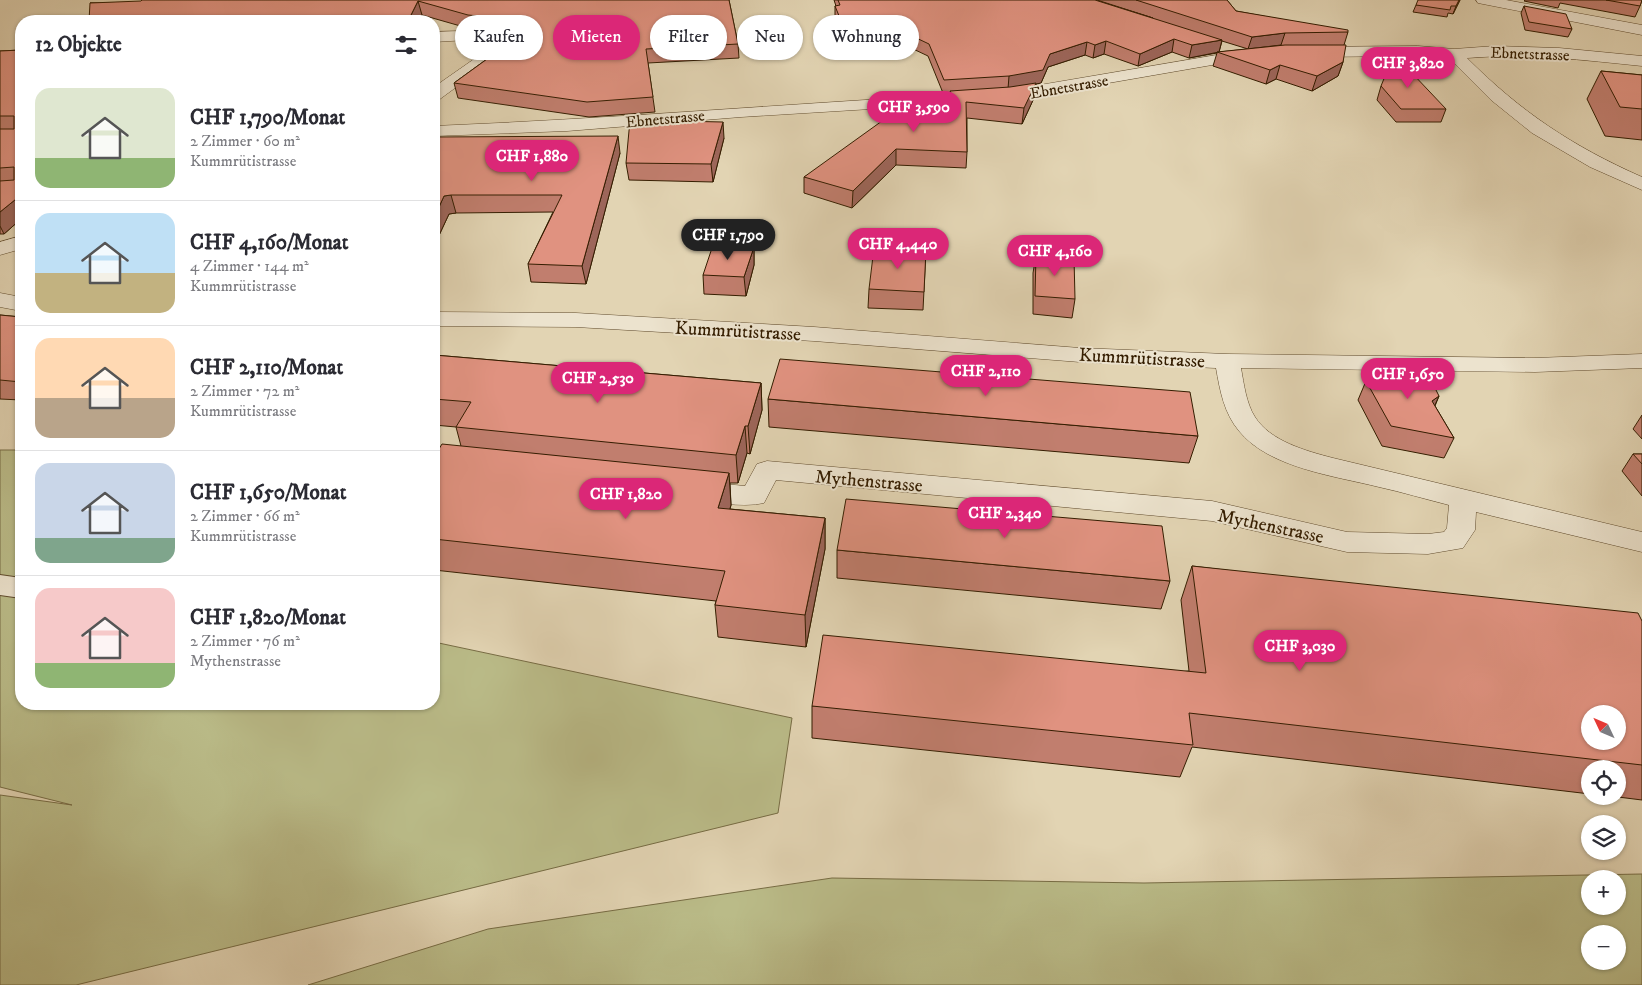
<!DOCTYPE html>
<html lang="de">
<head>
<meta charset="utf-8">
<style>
  body { margin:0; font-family:"IM FELL DW Pica",serif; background:#f7f7f7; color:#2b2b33; height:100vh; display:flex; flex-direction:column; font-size:19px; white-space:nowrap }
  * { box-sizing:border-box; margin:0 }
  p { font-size:16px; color:#7c7c81 }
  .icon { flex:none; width:28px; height:28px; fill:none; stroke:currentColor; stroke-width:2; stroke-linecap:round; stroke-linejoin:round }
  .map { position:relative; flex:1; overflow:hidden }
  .panel { position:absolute; left:15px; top:15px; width:425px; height:695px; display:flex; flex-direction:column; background:#fff; border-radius:20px; box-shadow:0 1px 4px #0004 }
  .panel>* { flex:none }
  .banner { position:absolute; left:455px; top:15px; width:475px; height:45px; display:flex; gap:10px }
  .needle { width:32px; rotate:314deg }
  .buttons { position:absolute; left:1581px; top:705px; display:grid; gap:10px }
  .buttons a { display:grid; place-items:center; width:45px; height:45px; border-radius:50%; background:#fff; box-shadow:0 1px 4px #0004; font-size:25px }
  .price { position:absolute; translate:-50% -42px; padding:0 11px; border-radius:18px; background:#db2777; color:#fff; font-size:16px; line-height:32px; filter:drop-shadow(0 1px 2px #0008) }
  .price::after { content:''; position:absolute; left:50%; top:30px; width:15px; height:11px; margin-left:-8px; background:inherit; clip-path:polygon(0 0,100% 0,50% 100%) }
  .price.active { background:#222; color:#fff }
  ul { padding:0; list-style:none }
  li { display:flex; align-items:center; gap:15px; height:125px; padding:0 20px }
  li+li { border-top:1px solid #e1e1e2 }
  li span { display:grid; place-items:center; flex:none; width:140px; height:100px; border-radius:15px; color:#555 }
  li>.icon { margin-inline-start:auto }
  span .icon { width:60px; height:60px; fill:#fffc; stroke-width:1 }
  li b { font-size:21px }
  h2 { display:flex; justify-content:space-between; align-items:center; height:60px; padding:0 20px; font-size:21px }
  .pill { padding:0 18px; border-radius:22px; background:#fff; box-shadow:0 1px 4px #0004; font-size:18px; line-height:45px }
  .pill.active { background:#db2777; color:#fff }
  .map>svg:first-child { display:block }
  .green { fill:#babb88; stroke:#776c44; fill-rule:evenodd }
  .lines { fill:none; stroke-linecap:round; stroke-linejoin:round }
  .service-casing { stroke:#604b2d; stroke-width:2 }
  .minor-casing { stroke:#604b2d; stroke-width:1 }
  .tertiary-casing { stroke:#604b2d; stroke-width:1 }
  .service { fill:#ece3ce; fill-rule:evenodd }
  .minor { fill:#ece3ce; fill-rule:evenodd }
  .tertiary { fill:#ece3ce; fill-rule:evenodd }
  .wall { fill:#c17e6e; stroke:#341d00; fill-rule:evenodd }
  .shaded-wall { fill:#9d665a; stroke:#341d00 }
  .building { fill:#e09280; stroke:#341d00; fill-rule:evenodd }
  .labels { text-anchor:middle; stroke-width:4; stroke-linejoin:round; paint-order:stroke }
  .far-street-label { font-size:16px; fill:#341d00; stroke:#ece3ce }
  .street-label { font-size:19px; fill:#341d00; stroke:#ece3ce }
</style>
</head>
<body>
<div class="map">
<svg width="1642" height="985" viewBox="0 0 1642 985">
  <rect width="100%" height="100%" fill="#e2d4b3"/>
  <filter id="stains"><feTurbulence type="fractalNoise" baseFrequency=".004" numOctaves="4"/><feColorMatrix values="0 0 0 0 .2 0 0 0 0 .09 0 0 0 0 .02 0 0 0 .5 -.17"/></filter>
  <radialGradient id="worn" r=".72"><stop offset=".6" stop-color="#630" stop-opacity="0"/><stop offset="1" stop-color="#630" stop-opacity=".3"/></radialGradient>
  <!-- green -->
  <path class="green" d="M0,450H21V704H434V642L792,718L778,813L76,985H0V795L72,805L0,787Z
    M1642,874V985H308L488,929L832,878L1144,883ZM1590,879H1618V906H1590ZM1590,934H1618V961H1590Z"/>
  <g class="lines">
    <defs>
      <path id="service" d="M0,575L21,578V598L0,595Z"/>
      <path id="minor" d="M459,31C473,30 497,30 507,43L489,63L440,99L434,100V87L477,57L489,44L467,40L434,42V32Z
        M1418,46L1454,49L1495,46L1559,48L1642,56V66C1584,60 1525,53 1467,58C1521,112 1572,146 1642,177V190L1590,167L1532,133L1491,100L1449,58L1418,56L1308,57L1302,55L1300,52L1302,49L1308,47Z
        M1252,49L1258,51L1260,54L1258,57L999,102L993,101L991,97L993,93L999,92Z
        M946,95L952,96L954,100L952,104L741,117L567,131L434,136V126C605,119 775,105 946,95Z
        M21,236V249L0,255V242Z
        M0,293L21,297V311L0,307Z
        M434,312L576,313L814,327L1080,348L1227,354L1535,358L1642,354V368L1535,372L1241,368C1244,384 1246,403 1255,417C1270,441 1306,451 1333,458L1642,532V552L1476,512L1475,530L1463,548L1428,554L1347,552L1212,521L776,480L764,503C744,508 704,502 684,497L680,490L684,483L694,481L745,486L757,464L767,461L1212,501L1347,532L1428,534L1444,532L1447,528L1449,505C1425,499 1402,492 1379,487C1335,476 1269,468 1239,431C1224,413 1220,391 1216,368L1080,362L814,341L576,327L434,326Z"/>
      <path id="tertiary" d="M1476,0H1506L1642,25V35L1483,4L1478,3Z"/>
    </defs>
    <!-- service casing -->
    <use href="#service" class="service-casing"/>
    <!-- minor casing -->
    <use href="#minor" class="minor-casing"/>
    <!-- tertiary casing -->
    <use href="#tertiary" class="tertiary-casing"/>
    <!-- service -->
    <use href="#service" class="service"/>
    <!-- minor -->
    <use href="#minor" class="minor"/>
    <!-- tertiary -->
    <use href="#tertiary" class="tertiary"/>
  </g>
  <!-- wall -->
  <path class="wall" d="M729,0L738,44L739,58L648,63L655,112L589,117L458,98L454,83L513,40L504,38L492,31L471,29L422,15L90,3Z
    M834,0H1095L1153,18L1097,0H1227L1236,11L1348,32L1344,45L1343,62L1338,76L1312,91L1276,79L1266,84L1213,66L1217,53L1189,58L1172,52L1138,66L1104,54L1093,58L1085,55L1048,67L1041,83L1036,84L1034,98L1022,124L967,118V152L966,168L896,165L852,208L804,193V177L949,99V93H943L928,56L909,47L848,51L835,18V6H836ZM1222,41L1248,49L1219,52Z
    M1460,0L1453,14L1448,13L1447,17L1413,12L1416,5Z
    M1525,0H1642L1640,6L1635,17L1560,3L1558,8L1524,1Z
    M1524,6L1572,29L1568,37L1525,30L1521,13Z
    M21,50V219L4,234H0V51Z
    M1601,71L1642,75V140L1605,136L1587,99Z
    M1381,86L1446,109L1441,122H1396L1377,100Z
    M434,137L620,153L586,284L531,282L528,264L553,212L456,213L449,214L434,246Z
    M724,138L713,182L629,180L626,163Z
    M754,247V265L746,296L704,294L703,275Z
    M926,250L923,310L868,308L869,289Z
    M1036,255L1075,299L1072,318L1033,314V273Z
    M0,315L21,317V400L0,399Z
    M434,355L761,383L762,410L750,454L747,453L738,483H730L731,505L730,509L825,518V549L806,647L718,637L715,605L716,601L434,570V457L461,446L456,427L434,425Z
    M1366,381L1439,396L1435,406L1454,438L1444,458L1382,446L1358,400Z
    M768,399L1198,436L1189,463L769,427Z
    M1642,415V439L1633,429Z
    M1633,454H1642V496L1622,471Z
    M837,550L1170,581L1161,609L837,578Z
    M1192,566L1642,621V800L1610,796H1618V769H1590V794L1192,747L1180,777L812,738V706L1189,671L1181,600Z"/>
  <!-- shaded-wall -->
  <path class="shaded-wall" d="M1459,0H1460L1453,14L1456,6Z
    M418,1L422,15L419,21H408Z
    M1285,33L1281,45L1248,49L1252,37Z
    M1174,39L1172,52L1138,66L1140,54Z
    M1222,40L1219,52L1189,58L1192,45Z
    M1106,41L1104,54L1093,58L1095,45Z
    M1087,42L1085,55L1048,67L1041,83L1036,84L1034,98L1022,124L1024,108L1008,89L1009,76L1050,54Z
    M1343,62L1338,76L1312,91L1317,76Z
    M1280,65L1276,79L1266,84L1270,70Z
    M723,122L724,138L713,182L711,164Z
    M618,136L620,153L586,284L582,266Z
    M896,149V165L852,208L853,191Z
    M21,195V219L4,234L0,226V212Z
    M451,195L456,213L449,214L434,246V218L444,196Z
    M754,247V265L746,296L744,277Z
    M761,383L762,410L750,454L748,426Z
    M1439,396L1430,416L1432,401Z
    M745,426L747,453L738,483L736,455Z
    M729,473L731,505L721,539L718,508Z
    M825,518V549L806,647L805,615Z"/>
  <!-- building -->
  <path class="building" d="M142,0H729L738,44L646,49L653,97L587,102L454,83L527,30L502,24L489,17L468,15L418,1L408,21H89L90,3L141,1Z
    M838,0H1095L1222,40L1192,45L1174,39L1140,54L1106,41L1095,45L1087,42L1050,54L1043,70L1009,76L944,80L929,44L910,35L848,38L835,6L840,5Z
    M1136,0H1227L1236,11L1348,30V32L1285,33L1252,37Z
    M1418,0H1459L1456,6H1451L1450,10L1416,5Z
    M1606,0H1642L1640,6Z
    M1524,6L1566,14L1572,29L1529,22Z
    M1285,45H1346L1343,62L1317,76L1280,65L1270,70L1217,52Z
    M21,50V195L0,212V181L14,180V167L0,168V129H14V116H0V51Z
    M1394,54L1446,109H1401L1381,86Z
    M1601,71L1642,75V109L1620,107Z
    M1036,83L1024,108L966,102L967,152L896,149L853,191L804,177L914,98L953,99L950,91L1010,87Z
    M630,120L723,122L711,164L626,163Z
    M618,136L582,266L528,264L562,195H451L444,196L434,218V137Z
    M713,245L754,247L744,277L703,275Z
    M874,248L926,250L924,292L869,289Z
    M1036,255L1074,258L1075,299L1035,296Z
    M0,315L21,317V382L0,380Z
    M434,355L761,383L748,426H745L736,455L456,427L471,402L434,399Z
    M780,359L1190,392L1198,436L768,399Z
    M1384,367L1426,370L1439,396L1432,401L1454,438L1391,426L1366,381Z
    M442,444L729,473L718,508L825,518L805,615L715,605L725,571L434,539V457Z
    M1633,454H1642V464Z
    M846,499L1162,526L1170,581L837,550Z
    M1192,566L1638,613L1642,621V765L1189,713L1193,745L812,706L823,635L1206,673ZM1590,714H1618V741H1590Z"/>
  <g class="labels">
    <!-- far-street labels -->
    <g class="far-street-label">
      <text transform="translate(1530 53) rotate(2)" y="6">Ebnetstrasse</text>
      <text transform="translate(1069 86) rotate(-10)" y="6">Ebnetstrasse</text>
      <text transform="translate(665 118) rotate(-5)" y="6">Ebnetstrasse</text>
    </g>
    <!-- street labels -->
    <g class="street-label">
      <text transform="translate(738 330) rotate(3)" y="7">Kummrütistrasse</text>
      <text transform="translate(1142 357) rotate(3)" y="7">Kummrütistrasse</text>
      <text transform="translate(869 480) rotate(5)" y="7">Mythenstrasse</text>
      <text transform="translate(1271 525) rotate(12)" y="7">Mythenstrasse</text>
    </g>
  </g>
  <rect width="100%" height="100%" filter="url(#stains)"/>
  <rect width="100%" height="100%" fill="url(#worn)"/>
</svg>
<div class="buttons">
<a><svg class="needle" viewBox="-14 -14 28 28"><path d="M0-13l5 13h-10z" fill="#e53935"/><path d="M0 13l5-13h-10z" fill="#7c7c81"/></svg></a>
<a><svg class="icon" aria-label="locate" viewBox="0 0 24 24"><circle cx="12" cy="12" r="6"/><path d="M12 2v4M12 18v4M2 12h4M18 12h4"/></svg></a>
<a><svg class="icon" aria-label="layers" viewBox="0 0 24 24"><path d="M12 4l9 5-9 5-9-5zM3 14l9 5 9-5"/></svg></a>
<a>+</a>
<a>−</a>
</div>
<b class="price" style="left:1408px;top:89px">CHF 3,820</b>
<b class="price" style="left:914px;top:133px">CHF 3,590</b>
<b class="price" style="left:532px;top:182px">CHF 1,880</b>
<b class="price active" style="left:728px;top:261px">CHF 1,790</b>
<b class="price" style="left:898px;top:270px">CHF 4,440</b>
<b class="price" style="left:1055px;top:277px">CHF 4,160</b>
<b class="price" style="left:986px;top:397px">CHF 2,110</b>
<b class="price" style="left:1408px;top:400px">CHF 1,650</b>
<b class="price" style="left:598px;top:404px">CHF 2,530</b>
<b class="price" style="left:626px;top:520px">CHF 1,820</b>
<b class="price" style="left:1005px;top:539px">CHF 2,340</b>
<b class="price" style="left:1300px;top:672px">CHF 3,030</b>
<div class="banner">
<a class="pill">Kaufen</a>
<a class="pill active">Mieten</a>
<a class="pill">Filter</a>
<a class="pill">Neu</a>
<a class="pill">Wohnung</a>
</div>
<section class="panel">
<h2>12 Objekte<svg class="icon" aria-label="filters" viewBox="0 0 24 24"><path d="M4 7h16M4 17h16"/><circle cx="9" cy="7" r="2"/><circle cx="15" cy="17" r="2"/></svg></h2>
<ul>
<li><span style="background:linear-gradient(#dfe7d0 70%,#8fb573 0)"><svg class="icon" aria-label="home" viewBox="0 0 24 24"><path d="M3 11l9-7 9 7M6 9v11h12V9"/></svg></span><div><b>CHF 1,790/Monat</b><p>2 Zimmer · 60 m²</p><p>Kummrütistrasse</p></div></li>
<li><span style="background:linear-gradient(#bfe0f5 60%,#c2b280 0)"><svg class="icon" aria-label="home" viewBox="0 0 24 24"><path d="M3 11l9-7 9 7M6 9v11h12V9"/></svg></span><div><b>CHF 4,160/Monat</b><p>4 Zimmer · 144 m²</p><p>Kummrütistrasse</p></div></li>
<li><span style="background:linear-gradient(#ffd9b3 60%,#b9a48a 0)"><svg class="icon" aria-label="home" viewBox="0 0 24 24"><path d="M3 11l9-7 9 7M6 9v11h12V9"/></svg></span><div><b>CHF 2,110/Monat</b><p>2 Zimmer · 72 m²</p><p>Kummrütistrasse</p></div></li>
<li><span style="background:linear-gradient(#c9d6e8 75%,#7fa58c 0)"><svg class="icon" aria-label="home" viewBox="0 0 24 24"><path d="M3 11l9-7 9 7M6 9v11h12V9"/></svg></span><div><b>CHF 1,650/Monat</b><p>2 Zimmer · 66 m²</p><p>Kummrütistrasse</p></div></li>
<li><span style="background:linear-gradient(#f6c9c9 75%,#8fb573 0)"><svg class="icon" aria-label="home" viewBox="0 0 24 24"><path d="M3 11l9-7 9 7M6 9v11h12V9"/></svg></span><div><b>CHF 1,820/Monat</b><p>2 Zimmer · 76 m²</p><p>Mythenstrasse</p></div></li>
</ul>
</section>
</div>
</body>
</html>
